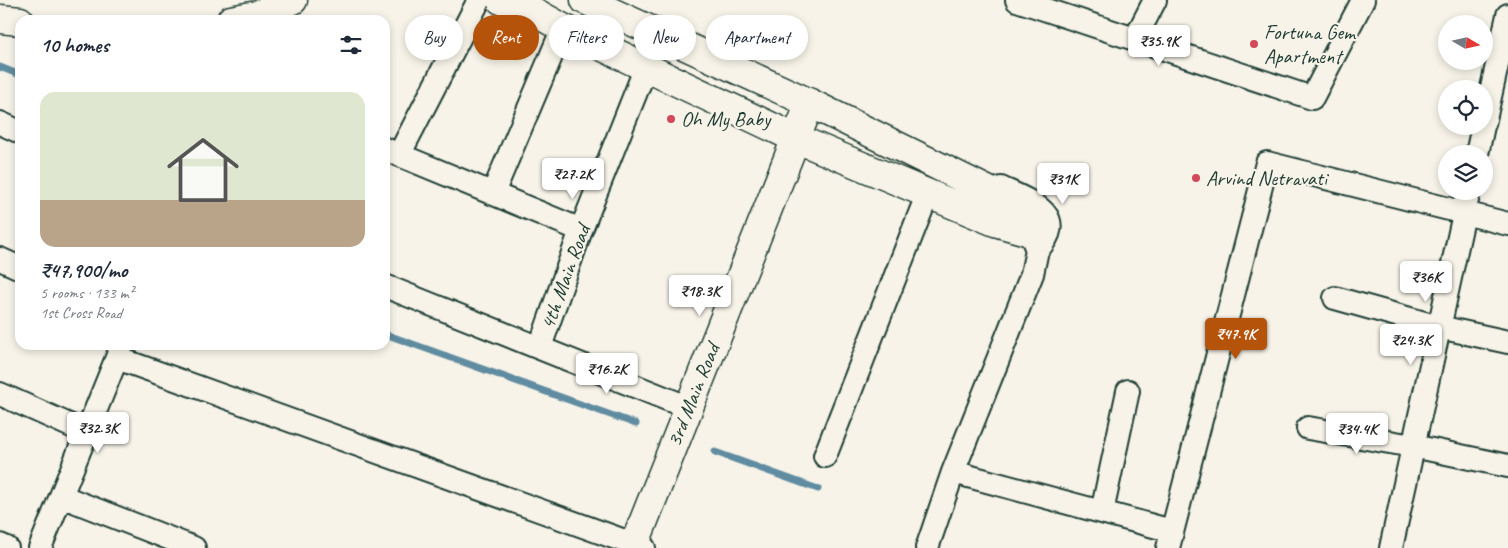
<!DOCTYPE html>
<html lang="en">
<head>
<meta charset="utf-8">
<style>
  body { margin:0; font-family:Caveat,sans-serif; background:#f2f2f3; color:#1f2937; height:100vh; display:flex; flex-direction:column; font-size:19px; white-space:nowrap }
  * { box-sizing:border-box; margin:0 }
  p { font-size:16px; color:#747a83 }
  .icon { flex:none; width:28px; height:28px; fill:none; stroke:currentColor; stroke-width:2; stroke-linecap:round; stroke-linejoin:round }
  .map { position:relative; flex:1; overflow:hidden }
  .panel { position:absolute; left:15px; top:15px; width:375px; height:335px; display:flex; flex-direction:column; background:#fff; border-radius:15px; box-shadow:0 2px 8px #0003 }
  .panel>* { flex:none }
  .hud { position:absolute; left:405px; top:15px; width:475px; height:45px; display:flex; gap:10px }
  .needle { width:32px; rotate:99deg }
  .buttons { position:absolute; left:1438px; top:15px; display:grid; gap:10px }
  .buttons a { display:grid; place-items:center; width:55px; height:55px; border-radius:50%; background:#fff; box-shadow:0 2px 8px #0003; font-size:25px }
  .price { position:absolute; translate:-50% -42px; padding:0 11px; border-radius:5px; background:#fff; color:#222; font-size:16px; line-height:32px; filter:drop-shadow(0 1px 2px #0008) }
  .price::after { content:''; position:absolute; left:50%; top:30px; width:15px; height:11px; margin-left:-8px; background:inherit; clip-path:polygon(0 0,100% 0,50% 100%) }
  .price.current { background:#b45309; color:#fff }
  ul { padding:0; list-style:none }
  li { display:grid; align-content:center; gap:10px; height:265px; padding:0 25px }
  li+li { border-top:1px solid #e0e1e3 }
  li span { display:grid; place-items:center; height:155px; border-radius:15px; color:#555 }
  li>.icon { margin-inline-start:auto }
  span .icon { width:90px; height:90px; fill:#fffc; stroke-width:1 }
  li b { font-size:21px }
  h2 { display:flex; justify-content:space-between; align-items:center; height:60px; padding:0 25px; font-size:21px }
  .chip { padding:0 18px; border-radius:22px; background:#fff; box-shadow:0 2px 8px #0003; font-size:18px; line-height:45px }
  .chip.current { background:#b45309; color:#fff }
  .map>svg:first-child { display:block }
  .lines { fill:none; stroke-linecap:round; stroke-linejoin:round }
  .stream { stroke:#608ca1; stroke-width:7 }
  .minor-casing { stroke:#1f3d34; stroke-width:26 }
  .tertiary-casing { stroke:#1f3d34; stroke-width:31 }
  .secondary-casing { stroke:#1f3d34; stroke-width:31 }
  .minor { stroke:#f7f3e8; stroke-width:22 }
  .tertiary { stroke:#f7f3e8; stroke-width:28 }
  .secondary { stroke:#f7f3e8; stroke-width:28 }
  .poi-dot { fill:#d1495b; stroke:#f7f3e8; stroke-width:2 }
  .labels { text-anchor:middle; stroke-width:4.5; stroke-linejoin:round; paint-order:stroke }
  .poi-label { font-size:21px; fill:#1f3d34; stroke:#f7f3e8; text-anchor:start }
  .street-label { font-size:21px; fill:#1f3d34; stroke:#f7f3e8 }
</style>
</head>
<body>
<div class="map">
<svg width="1508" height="548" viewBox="0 0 1508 548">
  <rect width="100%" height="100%" fill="#f7f3e8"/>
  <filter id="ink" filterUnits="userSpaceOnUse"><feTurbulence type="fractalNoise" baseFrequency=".02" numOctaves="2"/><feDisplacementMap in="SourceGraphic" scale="10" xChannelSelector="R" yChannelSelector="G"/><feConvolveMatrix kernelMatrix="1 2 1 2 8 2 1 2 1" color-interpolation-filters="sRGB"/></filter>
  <g filter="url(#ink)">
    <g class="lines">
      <!-- stream -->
      <path class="stream" d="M0,67L20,75
        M385,334L636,424
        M715,452L818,489"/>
      <defs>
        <path id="minor" d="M1017,0L1312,98L1363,0
          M1135,39L1155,0
          M0,123L20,132
          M1484,124L1508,15
          M385,149L581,230
          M1477,154L1483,126
          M399,155L479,0
          M1001,188C1029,201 1071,215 1037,250
          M493,193L563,28
          M1030,232L1037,250L1032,274L953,472L1172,531
          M0,259L20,268
          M385,286L687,407
          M1335,298L1439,327L1508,342
          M540,347L581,230L646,67
          M117,358L644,548
          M0,394L87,433
          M1308,428L1413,446L1508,466
          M825,456L928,193
          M61,496L194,548
          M1102,512L1128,391
          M0,545L7,548
          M40,548L122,345
          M927,548L953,472
          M1168,548L1267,163L1508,224
          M1391,548L1469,191"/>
        <path id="tertiary" d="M0,19L20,21
          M231,20L257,15L293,0
          M633,548L810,103"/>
        <path id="secondary" d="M501,0L529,9L563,28L795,138L995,222L1030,232
          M585,0L810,103L1005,199L1030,232"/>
      </defs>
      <!-- minor casing -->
      <use href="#minor" class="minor-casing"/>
      <!-- tertiary casing -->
      <use href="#tertiary" class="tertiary-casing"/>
      <!-- secondary casing -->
      <use href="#secondary" class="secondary-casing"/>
      <!-- minor -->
      <use href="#minor" class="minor"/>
      <!-- tertiary -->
      <use href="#tertiary" class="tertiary"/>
      <!-- secondary -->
      <use href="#secondary" class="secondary"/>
    </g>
  </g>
  <!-- markers -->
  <g class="poi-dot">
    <circle cx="1254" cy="44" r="5"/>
    <circle cx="671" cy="119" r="5"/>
    <circle cx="1196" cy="178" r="5"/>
  </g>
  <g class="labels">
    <!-- poi labels -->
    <g class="poi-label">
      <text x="1264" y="39">Fortuna Gem<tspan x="1264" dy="24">Apartment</tspan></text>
      <text x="681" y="126">Oh My Baby</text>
      <text x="1206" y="185">Arvind Netravati</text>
    </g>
    <!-- street labels -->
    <g class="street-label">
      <text transform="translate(565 277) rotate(-70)" y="7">4th Main Road</text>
      <text transform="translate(693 395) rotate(-68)" y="7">3rd Main Road</text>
    </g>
  </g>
</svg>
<div class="buttons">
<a><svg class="needle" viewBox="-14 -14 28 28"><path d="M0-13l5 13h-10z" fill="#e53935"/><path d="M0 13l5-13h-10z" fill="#747a83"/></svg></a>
<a><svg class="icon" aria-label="locate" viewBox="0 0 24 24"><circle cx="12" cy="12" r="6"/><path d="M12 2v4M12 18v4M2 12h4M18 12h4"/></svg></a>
<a><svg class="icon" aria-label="layers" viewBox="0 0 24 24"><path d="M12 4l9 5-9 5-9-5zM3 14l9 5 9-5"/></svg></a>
</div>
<b class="price" style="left:1159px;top:67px">₹35.9K</b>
<b class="price" style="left:573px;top:200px">₹27.2K</b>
<b class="price" style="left:1063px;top:205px">₹31K</b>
<b class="price" style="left:1426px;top:303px">₹36K</b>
<b class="price" style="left:700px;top:317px">₹18.3K</b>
<b class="price current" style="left:1236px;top:360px">₹47.9K</b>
<b class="price" style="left:1411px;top:366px">₹24.3K</b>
<b class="price" style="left:607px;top:395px">₹16.2K</b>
<b class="price" style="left:98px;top:454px">₹32.3K</b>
<b class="price" style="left:1357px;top:455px">₹34.4K</b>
<div class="hud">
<a class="chip">Buy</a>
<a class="chip current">Rent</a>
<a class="chip">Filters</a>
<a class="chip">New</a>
<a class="chip">Apartment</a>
</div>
<section class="panel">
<h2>10 homes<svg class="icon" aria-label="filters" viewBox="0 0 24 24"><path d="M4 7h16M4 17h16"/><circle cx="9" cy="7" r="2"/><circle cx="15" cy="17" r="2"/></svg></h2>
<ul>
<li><span style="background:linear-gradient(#dfe7d0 70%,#b9a48a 0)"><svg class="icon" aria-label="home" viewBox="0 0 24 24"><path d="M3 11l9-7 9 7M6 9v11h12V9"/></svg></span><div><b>₹47,900/mo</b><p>5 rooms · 133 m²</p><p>1st Cross Road</p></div></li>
</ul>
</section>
</div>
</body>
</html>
